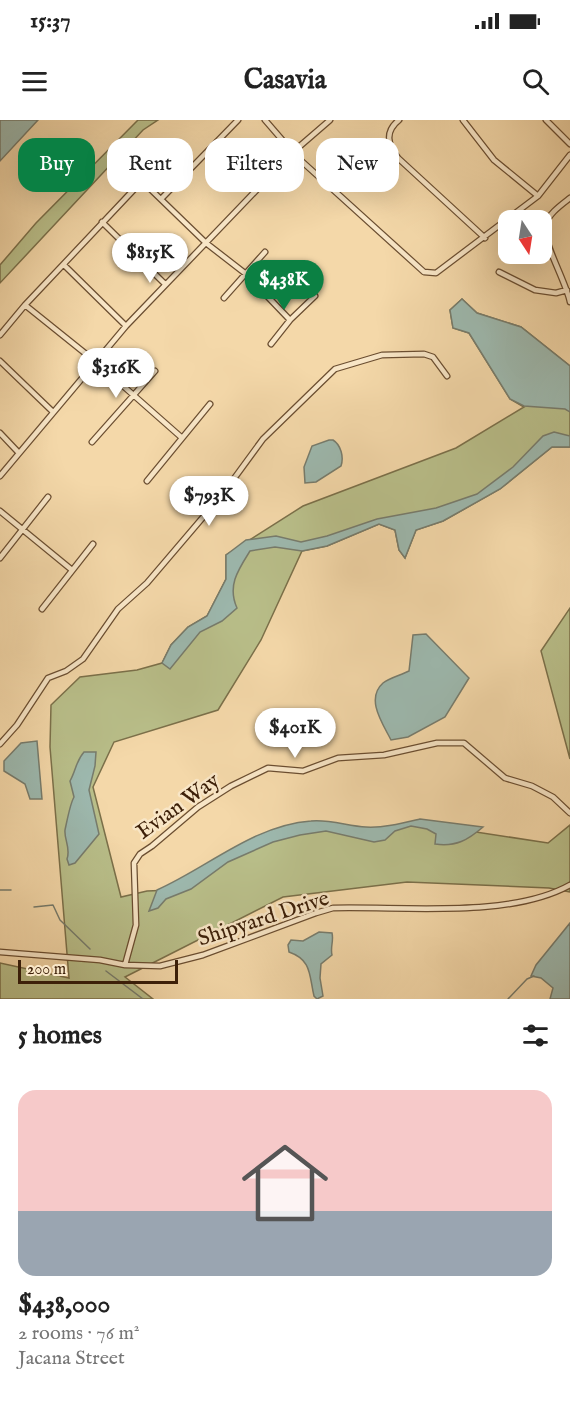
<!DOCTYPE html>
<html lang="en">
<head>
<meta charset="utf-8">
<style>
  body { margin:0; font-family:"IM FELL English",serif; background:#f2f2f2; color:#222; height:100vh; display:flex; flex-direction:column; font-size:22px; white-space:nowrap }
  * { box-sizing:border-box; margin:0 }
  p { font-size:20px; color:#767676 }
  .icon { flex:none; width:33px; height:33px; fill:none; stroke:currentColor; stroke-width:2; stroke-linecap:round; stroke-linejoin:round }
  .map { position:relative; height:879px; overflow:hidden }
  .side { display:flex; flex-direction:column; background:#fff; flex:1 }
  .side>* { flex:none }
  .banner { position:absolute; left:18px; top:18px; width:534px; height:54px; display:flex; gap:12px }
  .needle { width:39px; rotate:168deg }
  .controls { position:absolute; left:498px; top:90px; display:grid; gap:12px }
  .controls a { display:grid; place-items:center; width:54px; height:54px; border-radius:12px; background:#fff; box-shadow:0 6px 24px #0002; font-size:30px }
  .scale { position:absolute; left:18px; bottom:15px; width:160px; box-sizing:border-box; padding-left:6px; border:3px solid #3d2009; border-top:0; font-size:16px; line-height:21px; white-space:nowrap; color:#3d2009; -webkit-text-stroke:4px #f8e6c7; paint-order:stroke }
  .price { position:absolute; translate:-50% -51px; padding:0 14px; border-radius:21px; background:#fff; color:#222; font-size:20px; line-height:39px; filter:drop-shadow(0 2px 3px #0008) }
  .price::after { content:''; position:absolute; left:50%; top:36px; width:18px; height:14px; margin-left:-9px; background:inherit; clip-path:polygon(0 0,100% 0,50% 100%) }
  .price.current { background:#0b8043; color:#fff }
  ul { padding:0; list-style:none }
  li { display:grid; align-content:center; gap:12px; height:318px; padding:0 18px }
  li+li { border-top:2px solid #e0e0e0 }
  li span { display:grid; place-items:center; height:186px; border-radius:18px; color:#555 }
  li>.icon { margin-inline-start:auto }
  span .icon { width:108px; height:108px; fill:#fffc; stroke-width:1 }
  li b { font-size:26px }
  h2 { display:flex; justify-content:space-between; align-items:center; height:72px; padding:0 18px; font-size:26px }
  .tag { padding:0 21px; border-radius:18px; background:#fff; box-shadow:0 6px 24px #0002; font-size:21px; line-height:54px }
  .tag.current { background:#0b8043; color:#fff }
  .status { display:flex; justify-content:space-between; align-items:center; height:42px; padding:0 30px; background:#fff; direction:ltr }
  .status svg { height:16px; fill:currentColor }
  header { display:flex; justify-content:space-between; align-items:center; height:78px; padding:0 18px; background:#fff; font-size:27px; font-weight:800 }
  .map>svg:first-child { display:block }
  .green { fill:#b9bf8a; stroke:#7b704a; stroke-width:1.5 }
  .water { fill:#9db9af; stroke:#777c6d; stroke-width:1.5 }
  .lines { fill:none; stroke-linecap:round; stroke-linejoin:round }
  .stream { stroke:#777c6d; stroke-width:1.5 }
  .minor-casing { stroke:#6b4e31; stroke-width:7 }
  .minor { stroke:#f8e6c7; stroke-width:4.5 }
  .labels { text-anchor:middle; stroke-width:5; stroke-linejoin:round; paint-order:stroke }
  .street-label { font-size:22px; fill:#3d2009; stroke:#f8e6c7 }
</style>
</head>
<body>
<div class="status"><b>15:37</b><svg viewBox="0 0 49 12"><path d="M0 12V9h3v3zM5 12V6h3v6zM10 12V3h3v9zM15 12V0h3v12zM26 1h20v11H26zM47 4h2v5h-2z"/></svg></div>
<header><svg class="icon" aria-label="menu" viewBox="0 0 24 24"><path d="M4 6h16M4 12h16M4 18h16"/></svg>Casavia<svg class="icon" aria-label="search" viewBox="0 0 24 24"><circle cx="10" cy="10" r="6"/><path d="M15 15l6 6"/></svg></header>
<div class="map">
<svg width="570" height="879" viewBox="0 0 570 879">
  <rect width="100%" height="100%" fill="#f4d8a9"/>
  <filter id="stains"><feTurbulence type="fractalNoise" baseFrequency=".00333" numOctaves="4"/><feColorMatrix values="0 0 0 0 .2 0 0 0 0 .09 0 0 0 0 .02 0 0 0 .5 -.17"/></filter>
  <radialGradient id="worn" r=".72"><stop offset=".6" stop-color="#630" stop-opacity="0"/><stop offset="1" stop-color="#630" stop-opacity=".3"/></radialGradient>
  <!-- green -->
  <path class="green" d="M138,0H158L143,10L0,163V145L36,103Z
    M462,179L477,193L521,207L570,246V327H552L500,369L443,401L416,410L405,438L399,430L395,410L379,404L327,426L302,431L261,520L218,590L114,622L93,667L121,777L147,771L172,770L260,717L317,705L382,712L411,702L548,723L570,705V772L549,768L407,762L283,777L125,857L153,879H0V843L69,858L50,627L51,585L80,557L137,550L162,543L171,525L188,507L207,496L226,459V435L303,386L456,328L524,287L510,279L469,213L453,208L450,190Z
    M570,488V639L541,531Z"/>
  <!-- water -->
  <path class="water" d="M0,0H38L0,41Z
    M462,179L477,193L521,207L570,246V292L565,289L524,286L510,279L469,213L453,208L450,190Z
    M554,312L570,316V327H552L500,369L443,401L416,410L405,438L399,430L395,410L379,404L327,426L302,431L275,427L250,431C238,450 227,466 237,488L222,501L200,512L170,549L162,543L171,525L188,507L207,496L226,459V435L246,420L276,416L301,422L327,416L377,399L436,388L477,374L513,347L543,316Z
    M329,320H333C341,325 344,337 341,346L316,362L305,363L304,347L312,326Z
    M426,514L469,558L445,597L408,617L391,620C383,604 365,579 383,563C389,558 401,555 409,551L413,515Z
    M37,621L42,679H30L25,664L4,651V641L21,623Z
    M84,632H96L95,646L89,670L99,714L75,743L69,745L67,739C71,728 64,720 65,710C67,701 70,684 74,677L70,661C76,650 76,641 84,632Z
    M420,699L483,707C468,720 456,727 435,724L436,714L427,709L411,706L395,711L385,720L374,722L326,711L300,715L273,722L228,742L191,769L166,779L158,788L149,791L157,770C207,748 254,705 311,701C329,699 348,706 366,707C384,708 403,703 420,699Z
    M570,803V879H550L553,868L541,858L531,856L536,845Z
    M319,812L332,813C334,821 330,827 332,835L321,844L320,858L323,876L317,879L314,876C309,855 312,840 289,832L288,825L291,820L303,821Z"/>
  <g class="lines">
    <!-- stream -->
    <path class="stream" d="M0,770H11
      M34,787L53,785L60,800L90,829
      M106,851L143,879
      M508,879L527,859L534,856"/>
    <defs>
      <path id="minor" d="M265,0L297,37L424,152L436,153L538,76L570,35
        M399,0C384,12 388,25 398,38L485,118
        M463,0L494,40L538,76
        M546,0L570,24
        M162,78L238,0
        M570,78C561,85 548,94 545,106C541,118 567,164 570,182
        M102,102L165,164
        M64,145L126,206
        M499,152L535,170L556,173L567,170
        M224,178L265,132
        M25,185L96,242L181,317
        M0,215L25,185L142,61L206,123L246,154L290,200
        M271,224L290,200L315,176
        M0,241L52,291
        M0,313L18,332
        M92,322L155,251
        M0,356L126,206L293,32L330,0
        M147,361L210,284
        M0,391L72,450
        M0,438L48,377
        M42,489L93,424
        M0,624L17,605L48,558L66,551L83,539L118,489L147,463L222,375L263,319L335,249L382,235L424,234L433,237L447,256
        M0,832L100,840L125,845L160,846L203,835L316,793L333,788C403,786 509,799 570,765
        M125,845L136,805L134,743L140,734L152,726L198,687L231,666L268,648L303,651L338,638L384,635L437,623H464L505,658L532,666L553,677L570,693"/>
    </defs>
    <!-- minor casing -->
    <use href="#minor" class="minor-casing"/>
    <!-- minor -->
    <use href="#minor" class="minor"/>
  </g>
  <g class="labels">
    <!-- street labels -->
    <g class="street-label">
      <text transform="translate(177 685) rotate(-36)" y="8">Evian Way</text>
      <text transform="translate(263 797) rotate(-18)" y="8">Shipyard Drive</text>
    </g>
  </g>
  <rect width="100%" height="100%" filter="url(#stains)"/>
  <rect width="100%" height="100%" fill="url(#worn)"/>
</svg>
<div class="controls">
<a><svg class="needle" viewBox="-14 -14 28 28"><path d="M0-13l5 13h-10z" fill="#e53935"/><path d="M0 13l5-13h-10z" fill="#767676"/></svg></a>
</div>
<div class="scale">200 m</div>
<b class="price" style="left:150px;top:164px">$815K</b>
<b class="price current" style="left:284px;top:191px">$438K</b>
<b class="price" style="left:116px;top:279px">$316K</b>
<b class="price" style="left:209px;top:407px">$793K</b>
<b class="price" style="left:295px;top:639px">$401K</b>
<div class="banner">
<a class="tag current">Buy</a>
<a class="tag">Rent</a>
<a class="tag">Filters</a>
<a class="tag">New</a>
</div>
</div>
<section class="side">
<h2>5 homes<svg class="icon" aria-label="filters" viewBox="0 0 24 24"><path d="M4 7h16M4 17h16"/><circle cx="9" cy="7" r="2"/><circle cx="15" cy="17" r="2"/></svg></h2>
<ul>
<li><span style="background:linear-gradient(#f6c9c9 65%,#9aa5b1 0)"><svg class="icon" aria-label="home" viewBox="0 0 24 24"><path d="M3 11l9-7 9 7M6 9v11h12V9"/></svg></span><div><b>$438,000</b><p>2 rooms · 76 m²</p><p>Jacana Street</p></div></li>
</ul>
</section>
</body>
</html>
